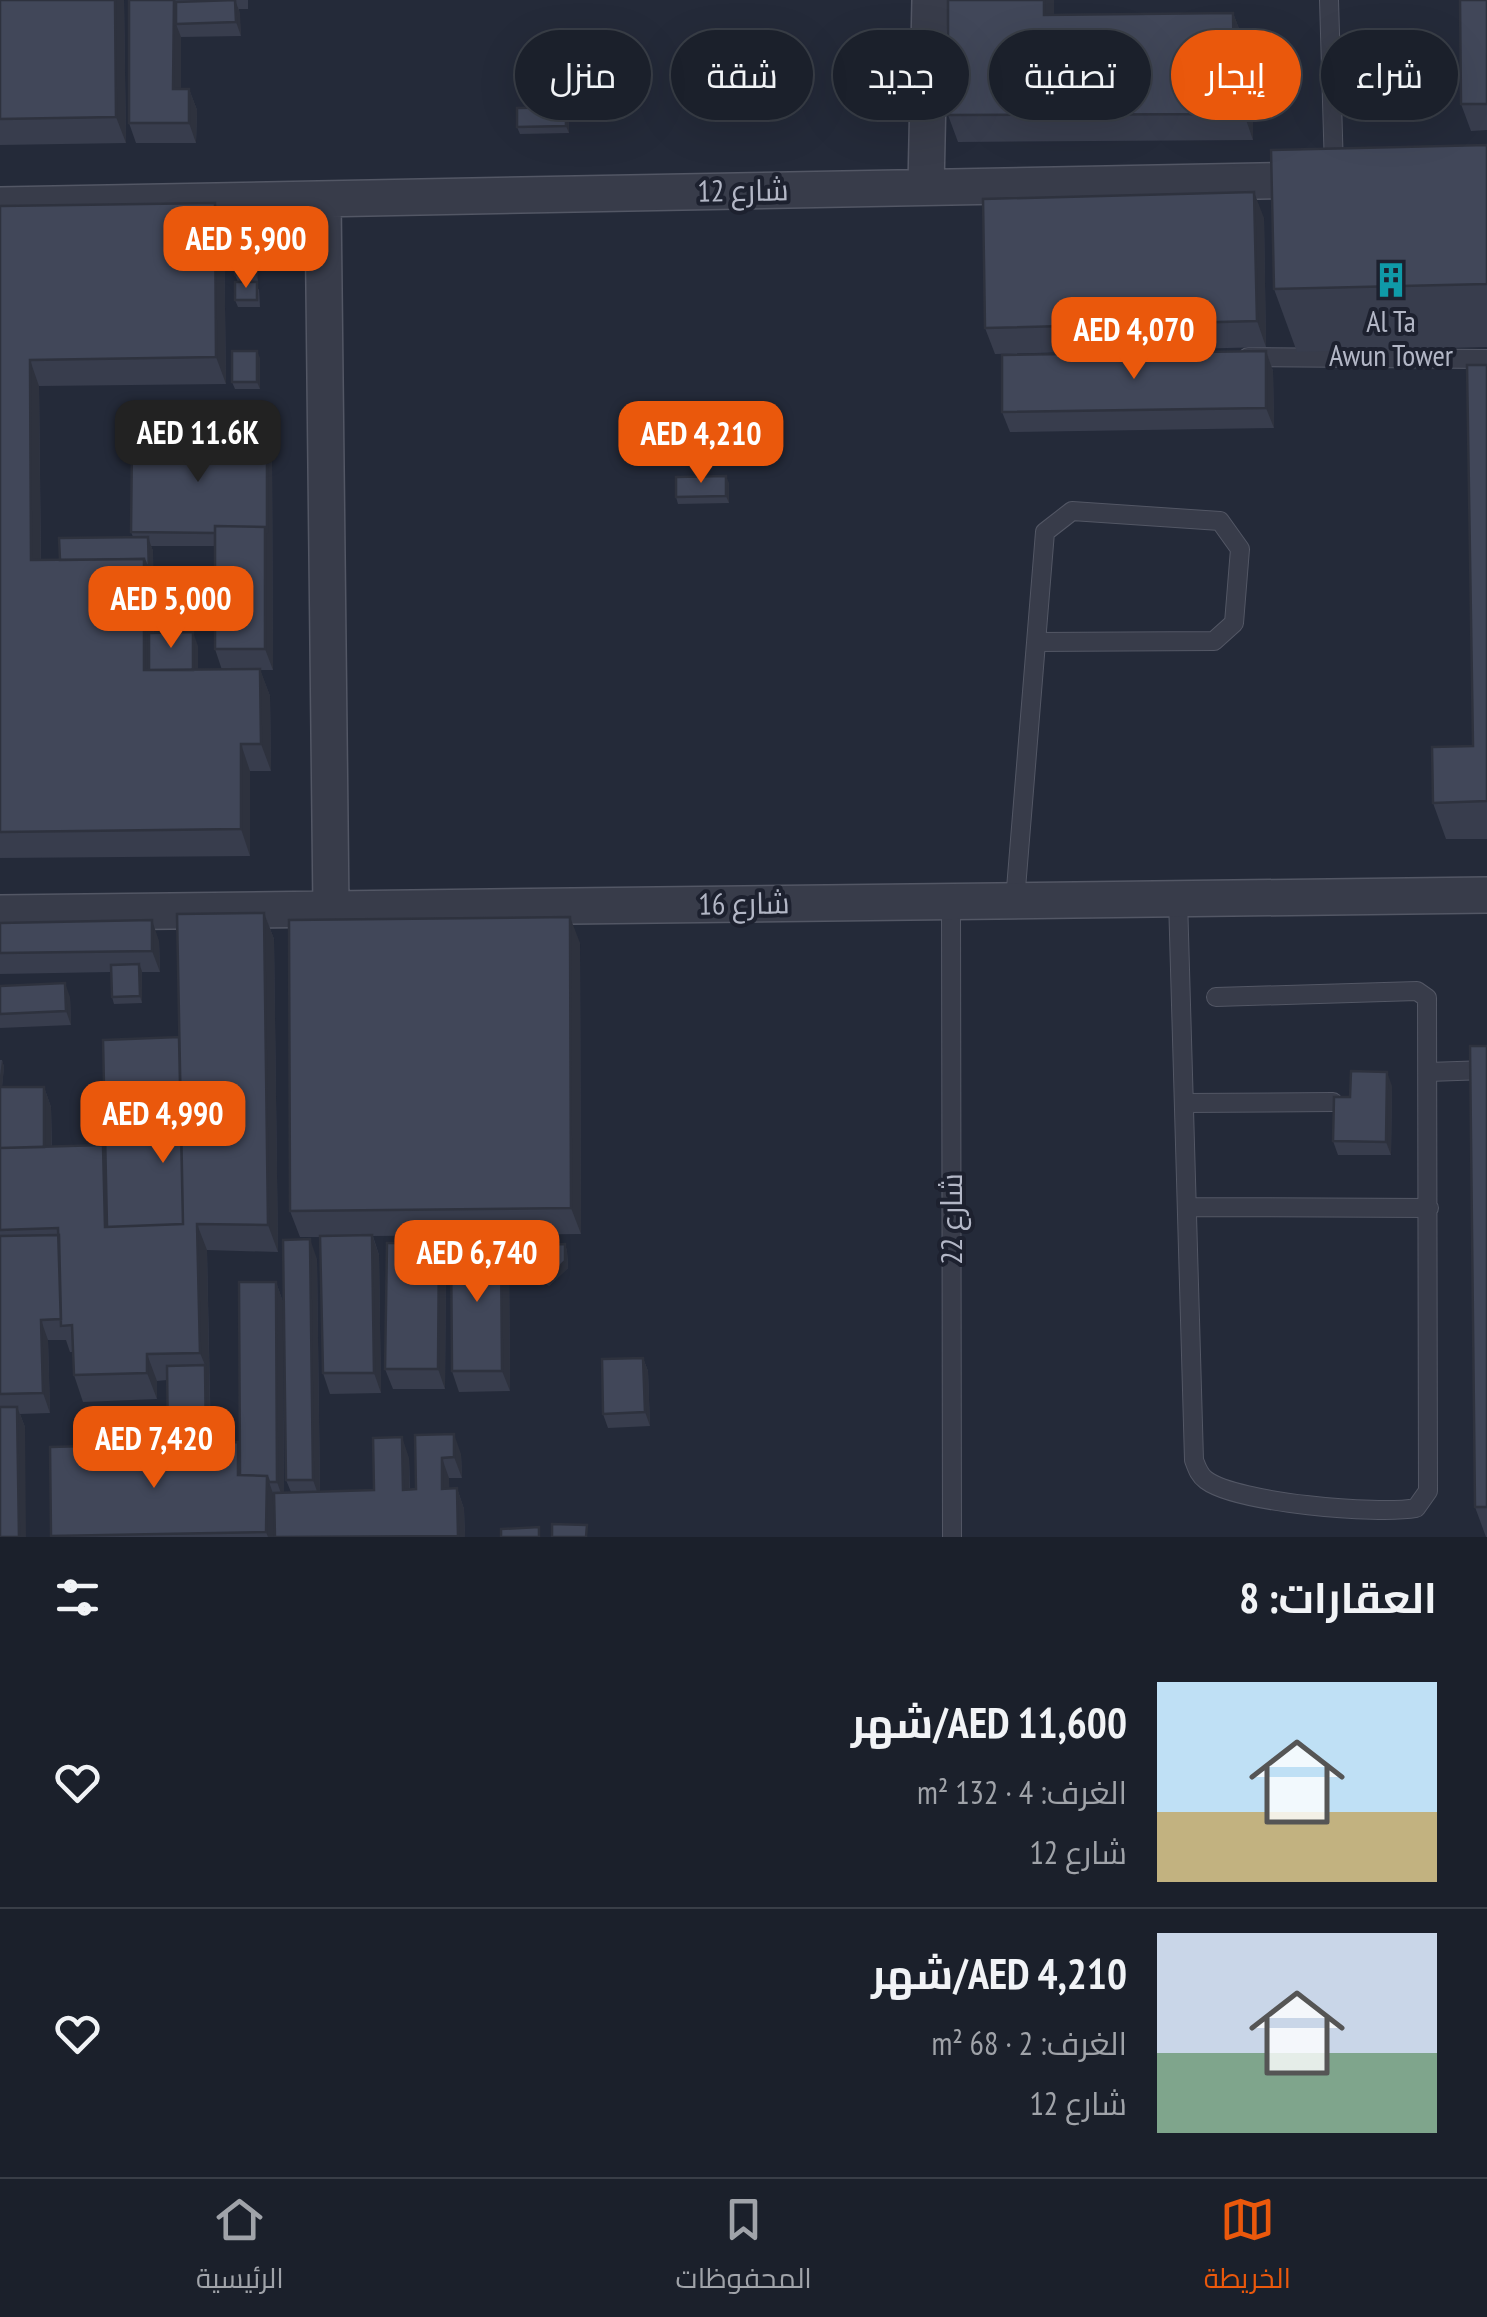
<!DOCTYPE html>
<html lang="ar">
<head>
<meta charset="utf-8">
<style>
  body { margin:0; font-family:"PT Sans Narrow",Cairo,sans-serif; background:#242833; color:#f1f3f6; direction:rtl; height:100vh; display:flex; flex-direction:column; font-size:38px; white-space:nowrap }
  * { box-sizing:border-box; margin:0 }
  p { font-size:32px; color:#a0a3a9 }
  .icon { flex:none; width:55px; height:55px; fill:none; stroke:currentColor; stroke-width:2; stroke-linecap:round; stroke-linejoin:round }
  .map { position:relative; height:1537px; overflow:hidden; direction:ltr }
  .details { display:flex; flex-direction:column; background:#1b202b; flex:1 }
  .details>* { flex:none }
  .banner { position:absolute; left:30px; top:30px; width:1428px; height:90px; direction:rtl; display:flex; gap:20px }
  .price { position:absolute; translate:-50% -85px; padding:0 22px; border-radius:20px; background:#ea580c; color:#fff; font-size:32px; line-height:65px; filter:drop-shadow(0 2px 5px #0008) }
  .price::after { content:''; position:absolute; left:50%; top:60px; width:30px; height:22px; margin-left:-15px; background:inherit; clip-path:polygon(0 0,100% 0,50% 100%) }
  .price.active { background:#222; color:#fff }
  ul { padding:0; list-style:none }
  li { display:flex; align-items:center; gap:30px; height:250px; padding:0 50px }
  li+li { border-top:2px solid #393e47 }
  li span { display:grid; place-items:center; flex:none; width:280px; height:200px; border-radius:0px; color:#555 }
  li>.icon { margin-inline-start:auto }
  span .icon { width:120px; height:120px; fill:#fffc; stroke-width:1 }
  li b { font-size:42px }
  h2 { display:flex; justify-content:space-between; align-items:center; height:120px; padding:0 50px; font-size:42px }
  .tag { padding:0 35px; border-radius:45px; background:#1b202b; box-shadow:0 10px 40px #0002,0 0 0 2px #393e47; font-size:35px; line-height:90px }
  .tag.active { background:#ea580c; color:#fff }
  .menu { display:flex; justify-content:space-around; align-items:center; height:140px; border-top:2px solid #393e47; background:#1b202b; font-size:28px; color:#a0a3a9 }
  .menu a { display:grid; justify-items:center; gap:5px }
  .menu .active { color:#ea580c }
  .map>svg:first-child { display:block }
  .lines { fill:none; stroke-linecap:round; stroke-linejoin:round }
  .service-casing { stroke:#535765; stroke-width:20 }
  .minor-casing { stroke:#535765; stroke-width:38 }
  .service { stroke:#383c4a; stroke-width:18 }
  .minor { stroke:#383c4a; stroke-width:35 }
  .wall { fill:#383d4d; fill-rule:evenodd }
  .shaded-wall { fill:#2e323e }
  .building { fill:#414759; stroke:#2e323e; stroke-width:2.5 }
  .labels { text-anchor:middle; stroke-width:8; stroke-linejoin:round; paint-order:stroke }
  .street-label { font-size:30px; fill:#b3b7c6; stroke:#1d212f }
  .poi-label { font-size:30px; fill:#b3b7c6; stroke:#1d212f }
</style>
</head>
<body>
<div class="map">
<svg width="1487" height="1537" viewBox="0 0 1487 1537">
  <rect width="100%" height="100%" fill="#242a39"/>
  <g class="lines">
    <defs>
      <path id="service" d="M1329,0L1334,169
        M1248,357L1487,359
        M1178,899L1194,1460C1197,1468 1199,1475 1206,1480C1237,1503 1378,1515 1416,1508L1428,1491L1427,998L1417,991L1216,997
        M1015,901L1045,532L1072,511L1220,521L1240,549L1234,623L1214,641L1036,642
        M951,902L952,1537
        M1428,1072L1487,1070
        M1184,1103L1333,1102
        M1188,1207L1429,1208"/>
      <path id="minor" d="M926,187L930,0
        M323,200L331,910
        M0,205L1316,180
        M0,913L1487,895"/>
    </defs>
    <!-- service casing -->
    <use href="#service" class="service-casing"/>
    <!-- minor casing -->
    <use href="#minor" class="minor-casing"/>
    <!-- service -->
    <use href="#service" class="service"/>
    <!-- minor -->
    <use href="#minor" class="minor"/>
  </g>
  <!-- wall -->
  <path class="wall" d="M0,0H124L126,143L0,145Z
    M129,0H248V9H239L241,36L181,37V89H189L197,110L196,143H136L129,123Z
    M1487,0V130L1471,131L1461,104Z
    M1233,13L1243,39V70L1253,96V140L958,142L948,115L1054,14Z
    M569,114V133L520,134L517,127Z
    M1487,145V347L1297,352L1274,289Z
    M215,203L224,230L226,384L39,386L41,560H60L133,537L131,532L272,453L273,670H260L270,696L271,771H250V856L0,858V206ZM151,546H215V649L222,670H198V646L154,632L153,551Z
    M1264,218L1266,347L995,354L985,328Z
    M258,260V281L238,282L235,275Z
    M259,289L260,307H238L235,300Z
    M1266,351L1273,371L1274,428L1010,432L1002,412Z
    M260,358V389H235L232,382Z
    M1487,365V839H1446L1433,803L1473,746Z
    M729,483V503L678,504L676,497Z
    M264,913L274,939L278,1252L207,1250L211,1443L240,1449L276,1282L283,1302L284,1492H291L286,1480L317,1259L320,1492L374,1490L409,1458L410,1489H416L415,1435L461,1454L462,1478H449V1488H457L464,1509L465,1537H51L168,1444L167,1380L157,1381V1399L83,1402L74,1375L73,1352H70L66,1340H48L50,1413L20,1414L25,1427L0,1537V1060H2L4,1067L2,1087H44L51,1107L52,1147L103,1145L105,1151L179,1037Z
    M0,923L159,941L160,972H142V1003L114,1004L112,997L111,972L0,974Z
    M580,943L581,1234L373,1236L379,1255L381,1393L330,1394L323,1373L320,1237H300L290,1211Z
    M0,986L70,997L71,1025L0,1028Z
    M1487,1046V1537H1486L1475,1507Z
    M1392,1086L1391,1155H1338L1333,1141L1350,1097Z
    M439,1243L446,1264L445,1389H393L385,1369Z
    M565,1244L567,1251L568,1268L549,1286L533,1271L530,1264Z
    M509,1260L510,1391L459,1392L452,1371Z
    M643,1358L648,1371L650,1426L608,1428L603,1414Z"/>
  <!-- shaded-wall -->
  <path class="shaded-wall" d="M115,0H124L126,143L116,117Z
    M174,0H175L181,16L176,24L181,37V110L173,89Z
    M235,0L240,13L241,36L236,22Z
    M1044,0H1054V41L1044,15Z
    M1233,13L1243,39V96L1234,70Z
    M1244,70L1253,96V140L1244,114Z
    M189,89L197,110L196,143L189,123Z
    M566,107L569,114V133L566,126Z
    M1254,192L1264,218L1266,347L1257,321Z
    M215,203L224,230L226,384L216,357Z
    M256,253L258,260V281L256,274Z
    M257,351L260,358V389L257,382Z
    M1266,351L1273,371L1274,428L1266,408Z
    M30,360L39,386L41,587L31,560Z
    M267,439L272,453L273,670L265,649V527Z
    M726,476L729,483V503L726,496Z
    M148,537L153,551L154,683L144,670V559Z
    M193,632L198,646V696L193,683Z
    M260,669L270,696L271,771L261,744Z
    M241,744L250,771V856L241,829Z
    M264,913L274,939L278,1252L268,1225Z
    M570,917L580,943L581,1234L571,1208Z
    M152,920L159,941L160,972L152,951Z
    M139,964L142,971V1003L140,996Z
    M65,983L70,997L71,1025L66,1011Z
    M2,1060L4,1067L0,1107V1076Z
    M1387,1072L1392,1086L1391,1155L1386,1142Z
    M44,1087L51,1107L52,1173L44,1153Z
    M103,1145L113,1172L114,1233L105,1227Z
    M197,1224L207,1250L211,1469L206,1456L205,1365L200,1353Z
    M372,1235L379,1255L381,1393L374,1373Z
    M310,1239L317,1259L320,1500L313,1480Z
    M501,1240L509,1260L510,1391L502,1371Z
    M439,1243L446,1264L445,1389L438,1369Z
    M565,1244L567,1251L568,1268L549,1286L547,1279Z
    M276,1282L283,1302L284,1502L277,1482Z
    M41,1320L48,1340L50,1413L43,1393Z
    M147,1354L157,1381V1399L147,1373Z
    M643,1358L648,1371L650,1426L645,1412Z
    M17,1407L25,1427L26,1537H19Z
    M454,1434L461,1454L462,1478L454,1457Z
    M402,1437L409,1458L410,1510L403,1490Z
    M442,1458L449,1478L450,1509L442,1489Z
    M267,1476L276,1502V1537H268L266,1532Z
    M457,1488L464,1509L465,1537H458Z"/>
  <!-- building -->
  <path class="building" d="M0,0H115L116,117L0,119Z
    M129,0H174L173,89H189V123H129Z
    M235,0L236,22L176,24V2Z
    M948,0H1044V15L1233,13L1234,70H1244V114L948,115Z
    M1460,0H1487V104H1461Z
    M566,107V126L517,127V108Z
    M1487,145V284L1274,289L1271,150Z
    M1254,192L1257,321L985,328L983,199Z
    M215,203L216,357L30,360L31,560L144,559V670L260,669L261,744H241V829L0,832V206Z
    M256,253V274L235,275L234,254Z
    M235,282H257V300H235Z
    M232,351H257V382H232Z
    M1266,351V408L1002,412V355Z
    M1467,365H1487V801L1433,803L1432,747L1473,746Z
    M267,439V533L265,527L215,526V533L131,532L132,440Z
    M726,476V496L676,497V477Z
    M215,526L265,527V649H215Z
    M148,537L149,572L144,559L60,560L59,538Z
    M193,632V670H149V633Z
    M264,913L268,1225L197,1224L200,1353L147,1354V1373L74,1375L72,1325L61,1326L58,1228L0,1230V1148L103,1145L105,1227L183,1224L177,914Z
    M570,917L571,1208L290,1211L289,920Z
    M152,920V951L0,953V923Z
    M139,964L140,996L112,997L111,965Z
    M65,983L66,1011L0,1014V986Z
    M179,1037L183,1224L107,1227L103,1040Z
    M1470,1046H1487V1507H1475Z
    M1351,1071L1387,1072L1386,1142L1333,1141L1334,1097H1350Z
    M0,1087H44V1147L0,1148Z
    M59,1235L61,1319L41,1320L43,1393L0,1394V1236Z
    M372,1235L374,1373H323L320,1236Z
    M310,1239L313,1480H286L283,1240Z
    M451,1240H501L502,1371H452Z
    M387,1243H439L438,1369H385Z
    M565,1244V1261L547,1279L530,1264L542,1245Z
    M239,1282H276L277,1482H269L267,1476L240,1475Z
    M643,1358L645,1412L603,1414L602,1359Z
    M205,1365L206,1443L168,1444L167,1366Z
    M0,1407H17L19,1537H0Z
    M454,1434V1457L442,1458V1489L457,1488L458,1536L275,1537L274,1493L374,1490L373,1438L402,1437L403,1490L416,1489L415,1435Z
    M238,1442V1475L267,1476L266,1532L51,1536L50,1447Z
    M552,1524L587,1525L586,1537H552Z
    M539,1527V1537H501V1529Z"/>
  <!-- icons -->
  <defs>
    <symbol id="building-bare" viewBox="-9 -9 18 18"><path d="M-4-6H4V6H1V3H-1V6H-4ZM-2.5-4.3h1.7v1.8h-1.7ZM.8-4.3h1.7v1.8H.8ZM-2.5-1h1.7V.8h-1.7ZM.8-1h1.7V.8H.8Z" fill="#0f9aa8" stroke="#1d212f" stroke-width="2.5" paint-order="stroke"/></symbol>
  </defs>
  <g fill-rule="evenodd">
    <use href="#building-bare" x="1366" y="255" width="50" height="50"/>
  </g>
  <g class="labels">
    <!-- street labels -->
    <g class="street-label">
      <text transform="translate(743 191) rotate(-1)" y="10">شارع 12</text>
      <text transform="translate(744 904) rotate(-1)" y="10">شارع 16</text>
      <text transform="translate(952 1219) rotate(-90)" y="10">شارع 22</text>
    </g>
    <!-- poi labels -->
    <g class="poi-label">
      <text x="1391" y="332">Al Ta<tspan x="1391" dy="34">Awun Tower</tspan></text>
    </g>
  </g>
</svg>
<b class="price" style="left:246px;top:291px">AED 5,900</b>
<b class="price" style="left:1134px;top:382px">AED 4,070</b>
<b class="price active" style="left:198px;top:485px">AED 11.6K</b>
<b class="price" style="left:701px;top:486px">AED 4,210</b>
<b class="price" style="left:171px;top:651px">AED 5,000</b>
<b class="price" style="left:163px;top:1166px">AED 4,990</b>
<b class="price" style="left:477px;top:1305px">AED 6,740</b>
<b class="price" style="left:154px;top:1491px">AED 7,420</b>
<div class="banner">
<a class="tag">شراء</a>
<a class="tag active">إيجار</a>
<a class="tag">تصفية</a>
<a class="tag">جديد</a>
<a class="tag">شقة</a>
<a class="tag">منزل</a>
</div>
</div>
<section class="details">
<h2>العقارات: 8<svg class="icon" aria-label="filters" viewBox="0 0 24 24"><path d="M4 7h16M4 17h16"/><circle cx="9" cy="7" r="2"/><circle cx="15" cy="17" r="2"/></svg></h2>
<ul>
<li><span style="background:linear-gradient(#bfe0f5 65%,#c2b280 0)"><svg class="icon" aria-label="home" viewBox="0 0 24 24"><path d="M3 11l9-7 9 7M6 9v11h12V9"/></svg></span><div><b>AED 11,600/شهر</b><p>الغرف: 4 · 132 m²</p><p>شارع 12</p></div><svg class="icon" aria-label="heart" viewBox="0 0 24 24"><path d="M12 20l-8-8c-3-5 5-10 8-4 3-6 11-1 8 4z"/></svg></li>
<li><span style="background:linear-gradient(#c9d6e8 60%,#7fa58c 0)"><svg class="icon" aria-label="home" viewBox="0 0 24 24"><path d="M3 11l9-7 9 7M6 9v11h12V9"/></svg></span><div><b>AED 4,210/شهر</b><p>الغرف: 2 · 68 m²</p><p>شارع 12</p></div><svg class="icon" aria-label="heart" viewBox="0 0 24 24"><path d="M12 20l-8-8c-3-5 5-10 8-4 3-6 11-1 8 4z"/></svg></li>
</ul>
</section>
<nav class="menu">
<a class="active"><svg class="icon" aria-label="map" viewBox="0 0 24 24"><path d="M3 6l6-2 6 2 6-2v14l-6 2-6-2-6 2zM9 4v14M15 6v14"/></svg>الخريطة</a>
<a><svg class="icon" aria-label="saved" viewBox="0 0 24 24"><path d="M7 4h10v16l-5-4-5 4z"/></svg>المحفوظات</a>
<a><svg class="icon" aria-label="home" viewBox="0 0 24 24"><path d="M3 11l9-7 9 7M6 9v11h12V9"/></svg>الرئيسية</a>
</nav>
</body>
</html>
